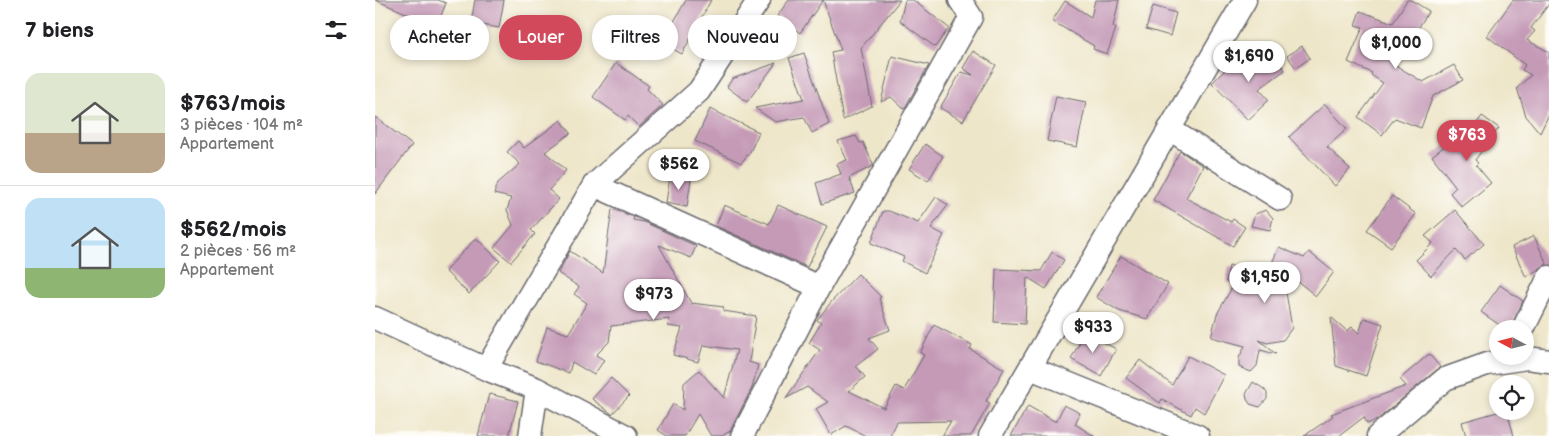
<!DOCTYPE html>
<html lang="fr">
<head>
<meta charset="utf-8">
<style>
  body { margin:0; font-family:"Balsamiq Sans",sans-serif; background:#f2f2f2; color:#202124; height:100vh; display:flex; flex-direction:column; font-size:19px; white-space:nowrap }
  * { box-sizing:border-box; margin:0 }
  p { font-size:16px; color:#757577 }
  .icon { flex:none; width:28px; height:28px; fill:none; stroke:currentColor; stroke-width:2; stroke-linecap:round; stroke-linejoin:round }
  .map { position:relative; flex:1; overflow:hidden }
  .side { display:flex; flex-direction:column; background:#fff; width:375px }
  .side>* { flex:none }
  .banner { position:absolute; left:15px; top:15px; width:475px; height:45px; display:flex; gap:10px }
  .needle { width:32px; rotate:277deg }
  .controls { position:absolute; left:1114px; top:320px; display:grid; gap:10px }
  .controls a { display:grid; place-items:center; width:45px; height:45px; border-radius:50%; background:#fff; box-shadow:0 2px 8px #0003; font-size:25px }
  .price { position:absolute; translate:-50% -42px; padding:0 11px; border-radius:18px; background:#fff; color:#222; font-size:16px; line-height:32px; filter:drop-shadow(0 1px 2px #0008) }
  .price::after { content:''; position:absolute; left:50%; top:30px; width:15px; height:11px; margin-left:-8px; background:inherit; clip-path:polygon(0 0,100% 0,50% 100%) }
  .price.active { background:#d1495b; color:#fff }
  ul { padding:0; list-style:none }
  li { display:flex; align-items:center; gap:15px; height:125px; padding:0 25px }
  li+li { border-top:1px solid #e0e0e0 }
  li span { display:grid; place-items:center; flex:none; width:140px; height:100px; border-radius:15px; color:#555 }
  li>.icon { margin-inline-start:auto }
  span .icon { width:60px; height:60px; fill:#fffc; stroke-width:1 }
  li b { font-size:21px }
  h2 { display:flex; justify-content:space-between; align-items:center; height:60px; padding:0 25px; font-size:21px }
  .chip { padding:0 18px; border-radius:22px; background:#fff; box-shadow:0 2px 8px #0003; font-size:18px; line-height:45px }
  .chip.active { background:#d1495b; color:#fff }
  main { display:flex; flex:1; min-height:0 }
  .map>svg:first-child { display:block }
  .building { fill:#c59ab7 }
  .lines { fill:none; stroke-linecap:round; stroke-linejoin:round }
  .minor-casing { stroke:#69676d; stroke-width:25 }
  .minor { stroke:#fff; stroke-width:22 }
</style>
</head>
<body>
<main>
<section class="side">
<h2>7 biens<svg class="icon" aria-label="filters" viewBox="0 0 24 24"><path d="M4 7h16M4 17h16"/><circle cx="9" cy="7" r="2"/><circle cx="15" cy="17" r="2"/></svg></h2>
<ul>
<li><span style="background:linear-gradient(#dfe7d0 60%,#b9a48a 0)"><svg class="icon" aria-label="home" viewBox="0 0 24 24"><path d="M3 11l9-7 9 7M6 9v11h12V9"/></svg></span><div><b>$763/mois</b><p>3 pièces · 104 m²</p><p>Appartement</p></div></li>
<li><span style="background:linear-gradient(#bfe0f5 70%,#8fb573 0)"><svg class="icon" aria-label="home" viewBox="0 0 24 24"><path d="M3 11l9-7 9 7M6 9v11h12V9"/></svg></span><div><b>$562/mois</b><p>2 pièces · 56 m²</p><p>Appartement</p></div></li>
</ul>
</section>
<div class="map">
<svg width="1174" height="436" viewBox="0 0 1174 436">
  <rect width="100%" height="100%" fill="#fdfcf7"/>
  <filter id="ink" filterUnits="userSpaceOnUse"><feTurbulence type="fractalNoise" baseFrequency=".02" numOctaves="2"/><feDisplacementMap in="SourceGraphic" scale="10" xChannelSelector="R" yChannelSelector="G"/><feConvolveMatrix kernelMatrix="1 2 1 2 8 2 1 2 1" color-interpolation-filters="sRGB"/></filter>
  <filter id="wash" filterUnits="userSpaceOnUse"><feTurbulence type="fractalNoise" baseFrequency=".0096" numOctaves="4" result="noise"/><feDisplacementMap in="SourceGraphic" scale="20" xChannelSelector="R" yChannelSelector="G"/><feGaussianBlur stdDeviation="1.12" result="paint"/><feColorMatrix in="noise" values="0 0 0 0 0 0 0 0 0 0 0 0 0 0 0 0 0 1.4 0 .05"/><feComposite in="paint" operator="in"/></filter>
  <g filter="url(#wash)">
    <rect width="100%" height="100%" fill="#eee6c9"/>
    <g id="blocks">
      <!-- building -->
      <path class="building" d="M0,0H63L71,3L62,26Z
        M100,0H129L124,28L96,23Z
        M311,0H336L307,54L287,43Z
        M414,0H525L486,48L497,106L468,120L456,52L466,50L448,0L425,33L402,16Z
        M530,0H538L574,28L560,47L525,21Z
        M720,0H744L738,27L741,28L732,54L718,49L719,46L677,21L690,1L716,17Z
        M1032,0H1036L1054,11L1020,65L1048,82L1079,65L1088,80L1058,96L1046,128L1020,118L1007,135L983,117L1008,83L996,75L997,73L973,62L988,27L980,25L985,11L1018,23Z
        M1138,0H1174V4L1156,28L1160,31L1152,40L1174,52V114L1165,133L1151,116L1142,88L1156,75L1147,70L1150,65L1112,36Z
        M778,6L801,13L795,36L771,29Z
        M927,46L935,58L921,68L912,56Z
        M894,49L910,70L884,89L894,100L873,120L837,83L858,62L866,71Z
        M598,51L621,65L588,121L565,108L586,72L598,75L588,68Z
        M429,53L454,124L437,133L429,117L400,122L380,108L429,99L414,58Z
        M517,56L554,65L529,109L516,97L506,102Z
        M241,63L274,86L272,89L288,105L264,127L253,116L250,120L218,97Z
        M401,63L372,102L352,87L357,79Z
        M681,96L711,102L702,147L672,141Z
        M950,104L972,129L952,147L975,169L960,186L914,137Z
        M335,109L384,132L375,152L366,163L320,141Z
        M1107,116L1124,128L1100,160L1103,163L1101,165L1116,183L1087,207L1075,193L1081,187L1057,156L1082,136L1087,143Z
        M0,117L37,145L0,194Z
        M186,120L196,133L170,152L191,170L174,190L184,199L156,230L160,234L136,262L119,248L138,225L132,210L136,198L119,194L123,183L145,164L132,152L143,141L149,148Z
        M481,136L485,143L488,142L498,164L496,167L474,178L480,193L447,204L441,183L466,174L462,164L472,160L463,141Z
        M550,144L568,156L553,181L534,169Z
        M805,151L828,166L811,198L856,222L858,219L870,227L858,246L778,200Z
        M295,176L316,179L312,207L291,203Z
        M1017,196L1041,214L1016,247L992,230Z
        M561,197L573,205L556,228L569,235L550,273L527,261L529,257L496,243L508,211H514L543,223Z
        M349,205L394,224L403,205L452,227L432,267L341,226Z
        M237,209L259,217L258,220L269,222L321,246L316,258L284,245L316,303L349,307L348,311L381,316L374,362L383,365L377,388L355,431L347,436H336L323,414L310,436H292L283,430L298,404L308,410L309,383L324,370L349,398L362,350L328,345L323,362L298,355L307,328L293,326L294,319L236,326L234,342L221,355L229,360L219,375L197,362L194,373L161,361L172,327L193,334L212,303L199,294L204,287L183,273L195,251L228,273Z
        M891,210L898,218L895,230L876,226L880,214Z
        M1080,210L1109,244L1090,260L1081,250L1056,276L1041,260L1058,243L1050,236Z
        M1159,236L1172,264L1151,277L1137,247Z
        M101,238L125,261L94,294L70,271Z
        M904,247L929,258L934,252L959,272L941,296L907,269L917,328L908,340L892,343L884,340L901,354L885,350L882,366L876,372L864,367V358L870,346L836,337L842,314L859,284L851,282L854,266L892,274Z
        M677,252L689,260L671,289L652,277L650,324L619,322L621,269L666,271Z
        M746,256L793,284L772,319L744,311L721,297Z
        M483,274L506,297L504,298L515,330L494,338L503,349L481,366L490,377L474,391L509,408L521,386L529,390L549,355L545,353L559,325L597,345L595,349L629,369L611,401L615,403L596,436H567L576,421L522,422L515,436H491L471,426L456,435L441,409L453,402L432,387L410,399L445,350L434,343L446,323L442,320L457,301Z
        M1125,285L1148,301L1135,329H1130L1106,312Z
        M956,317L972,331L977,327L984,333L989,318L1008,324L991,376L961,366Z
        M710,332L741,349L726,376L696,359Z
        M1054,354L1065,367L1002,420L992,424L989,417L964,436H929L958,416L956,414L1031,386L1025,379Z
        M813,356L849,375L829,413L820,407L816,415L787,399L785,403L751,378L765,360L797,385Z
        M236,378L254,396L237,414L217,399Z
        M878,382L889,389L892,393V399L885,407L875,404L872,399L871,394Z
        M114,394L143,401L134,436H103Z
        M689,405L705,413L700,424L719,436H636L653,406L681,422Z
        M1126,411H1132L1139,436H1091L1087,422Z"/>
    </g>
  </g>
  <g filter="url(#ink)">
    <use href="#blocks" fill-opacity="0" stroke="#69676d" stroke-width="1"/>
    <g class="lines">
      <defs>
        <path id="minor" d="M794,129L905,199
          M219,185L444,287
          M0,318L111,369L162,389L251,436
          M1148,329L1174,277
          M655,368L823,436
          M111,369L219,185L324,91L384,0
          M155,436L162,389
          M367,436L444,287L596,17L585,0
          M615,436L870,0
          M1003,436L1070,379L1112,364L1152,358L1174,361"/>
      </defs>
      <!-- minor casing -->
      <use href="#minor" class="minor-casing"/>
      <!-- minor -->
      <use href="#minor" class="minor"/>
    </g>
  </g>
</svg>
<div class="controls">
<a><svg class="needle" viewBox="-14 -14 28 28"><path d="M0-13l5 13h-10z" fill="#e53935"/><path d="M0 13l5-13h-10z" fill="#757577"/></svg></a>
<a><svg class="icon" aria-label="locate" viewBox="0 0 24 24"><circle cx="12" cy="12" r="6"/><path d="M12 2v4M12 18v4M2 12h4M18 12h4"/></svg></a>
</div>
<b class="price" style="left:1021px;top:70px">$1,000</b>
<b class="price" style="left:874px;top:83px">$1,690</b>
<b class="price active" style="left:1092px;top:162px">$763</b>
<b class="price" style="left:304px;top:191px">$562</b>
<b class="price" style="left:890px;top:304px">$1,950</b>
<b class="price" style="left:279px;top:321px">$973</b>
<b class="price" style="left:718px;top:354px">$933</b>
<div class="banner">
<a class="chip">Acheter</a>
<a class="chip active">Louer</a>
<a class="chip">Filtres</a>
<a class="chip">Nouveau</a>
</div>
</div>
</main>
</body>
</html>
